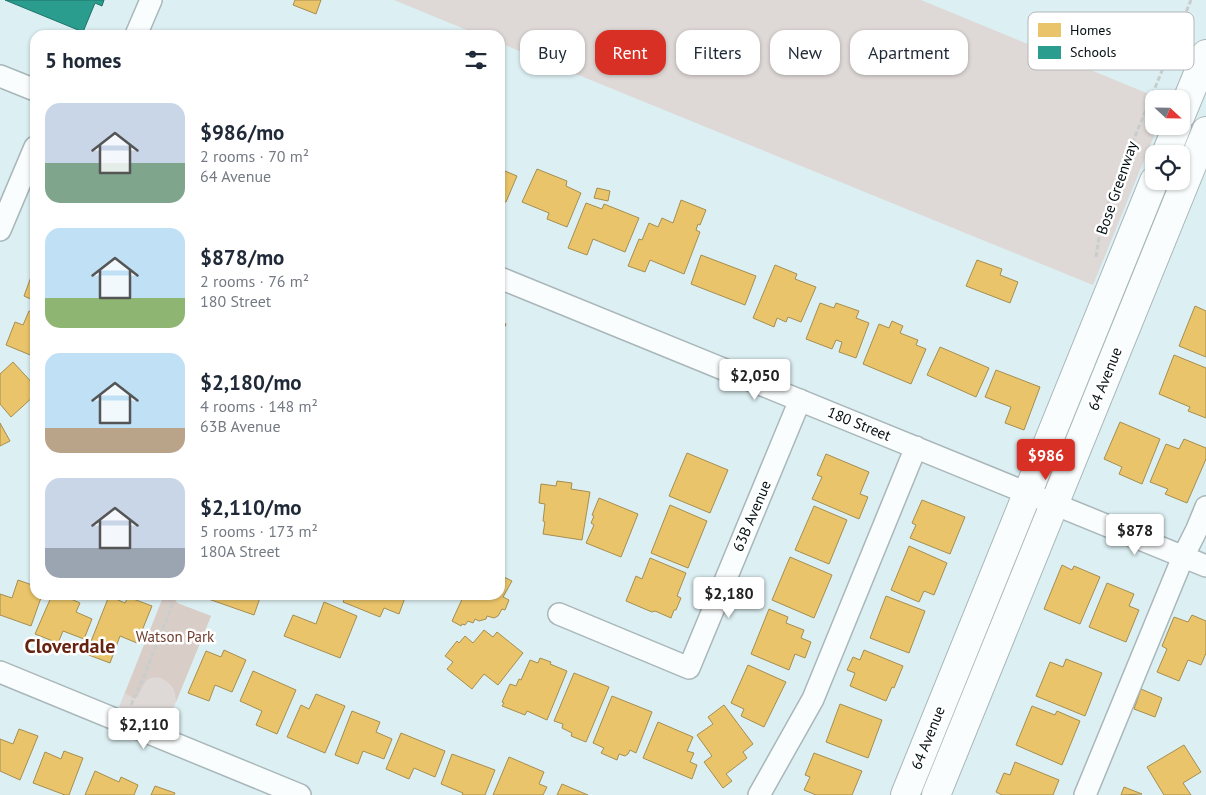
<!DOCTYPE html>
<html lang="en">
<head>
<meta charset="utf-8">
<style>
  body { margin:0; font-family:"PT Sans",sans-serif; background:#f2f2f3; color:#1f2937; height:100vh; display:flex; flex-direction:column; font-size:19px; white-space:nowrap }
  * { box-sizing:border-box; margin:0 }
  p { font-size:16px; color:#747a83 }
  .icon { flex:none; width:28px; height:28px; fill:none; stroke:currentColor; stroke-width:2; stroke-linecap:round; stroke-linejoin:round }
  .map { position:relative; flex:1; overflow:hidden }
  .panel { position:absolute; left:30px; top:30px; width:475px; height:570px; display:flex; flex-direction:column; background:#fff; border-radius:15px; box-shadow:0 1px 4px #0004 }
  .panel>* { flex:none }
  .banner { position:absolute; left:520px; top:30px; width:475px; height:45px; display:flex; gap:10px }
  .needle { width:32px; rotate:112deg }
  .fabs { position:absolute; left:1145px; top:90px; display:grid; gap:10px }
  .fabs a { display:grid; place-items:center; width:45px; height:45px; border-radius:10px; background:#fff; box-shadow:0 1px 4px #0004; font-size:25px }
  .price { position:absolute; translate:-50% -42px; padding:0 11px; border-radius:5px; background:#fff; color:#222; font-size:16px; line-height:32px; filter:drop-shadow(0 1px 2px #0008) }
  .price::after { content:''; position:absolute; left:50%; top:30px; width:15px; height:11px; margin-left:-8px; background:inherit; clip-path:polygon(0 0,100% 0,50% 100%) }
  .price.on { background:#d93025; color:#fff }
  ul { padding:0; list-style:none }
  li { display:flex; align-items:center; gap:15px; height:125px; padding:0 15px }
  li span { display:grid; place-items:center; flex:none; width:140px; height:100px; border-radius:15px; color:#555 }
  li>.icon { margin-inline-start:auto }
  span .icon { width:60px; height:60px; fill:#fffc; stroke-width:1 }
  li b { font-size:21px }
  h2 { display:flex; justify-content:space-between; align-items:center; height:60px; padding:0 15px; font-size:21px }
  .tag { padding:0 18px; border-radius:15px; background:#fff; box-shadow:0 1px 4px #0004; font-size:18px; line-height:45px }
  .tag.on { background:#d93025; color:#fff }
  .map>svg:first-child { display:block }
  .green { fill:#ded8d6 }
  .forest { fill:#d9cdc8 }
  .homes { fill:#e9c46a; stroke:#a58e50 }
  .schools { fill:#2a9d8f; stroke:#1f736a }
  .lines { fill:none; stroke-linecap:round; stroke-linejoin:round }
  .minor-casing { stroke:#a9b7ba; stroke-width:24 }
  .major-casing { stroke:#a9b7ba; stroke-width:30 }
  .path { stroke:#c8cece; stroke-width:3; stroke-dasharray:5 2.5; stroke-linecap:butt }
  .minor { stroke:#fafdfd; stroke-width:21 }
  .major { stroke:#fafdfd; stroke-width:28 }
  .labels { text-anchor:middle; stroke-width:5; stroke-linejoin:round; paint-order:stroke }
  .street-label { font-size:15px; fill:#051013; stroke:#fff }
  .park-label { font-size:15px; fill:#703c2d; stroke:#fff }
  .district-label { font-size:20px; font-weight:bold; fill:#652310; stroke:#fff }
  .key { fill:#fff; stroke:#b4b7b8; stroke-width:1 }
  .key-label { font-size:14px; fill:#051013 }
</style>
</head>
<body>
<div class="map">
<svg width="1206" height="795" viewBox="0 0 1206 795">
  <rect width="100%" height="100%" fill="#dceff2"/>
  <!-- green -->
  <path class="green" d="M394,0H921L1161,99H1154V126H1158L1093,285L500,43V35H479Z
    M164,595H173L177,603L211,616L166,726L119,707Z"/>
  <!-- forest -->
  <path class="forest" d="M164,595H173L177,603L211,616L176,702C176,698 175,693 174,690C170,681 156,673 147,680C143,684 140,692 137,697L133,698L125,693Z"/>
  <!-- homes -->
  <path class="homes" d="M295,0H321L316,14L293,5Z
    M500,169L517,176L506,202L500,200Z
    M537,169L567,181L566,186L581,193L567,227L547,219L549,213L522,202Z
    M597,188L610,191L608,201L594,198Z
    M681,200L706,210L700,225L698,224L696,230L700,232L684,274L650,260L645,272L628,266L639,239L642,240L649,223L658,227L662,218L673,223Z
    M586,203L602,209L604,204L639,218L625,252L593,239L587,255L568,248Z
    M701,255L756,276L745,305L691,284Z
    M977,260L1002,269L1000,275L1018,282L1010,303L966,286Z
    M775,265L797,274L795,279L816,287L801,322L788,317L786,322L777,318L774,327L753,318Z
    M35,266V301L24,296Z
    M820,303L834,308L836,303L859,311L856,318L869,323L856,358L839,352L842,342L836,340L832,349L806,339Z
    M1195,306L1206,311V357L1179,346Z
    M29,311L35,313V357L6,345L15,322L23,325Z
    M500,321L506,324L500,337Z
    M892,321L903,326L900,333L918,340L916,345L926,349L911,384L863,364L879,324L889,328Z
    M940,347L989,368L976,397L927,375Z
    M1174,355L1206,368V418L1188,411L1190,407L1159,394Z
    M13,362L35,386V395L11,417L0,404V374Z
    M996,370L1040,387L1024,430L1005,423L1011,407L985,397Z
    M1120,422L1160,439L1142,484L1119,474L1122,467L1104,459Z
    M0,423L10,441L0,446Z
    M1184,439L1206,448V459L1187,503L1165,494L1168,489L1150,482L1166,444L1179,449Z
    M687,453L728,470L710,513L669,496Z
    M826,454L869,472L860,494L868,497L859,519L812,499L822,477L817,475Z
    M557,481L572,483L571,489L590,492L582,540L543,534L545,522L543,521L545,504L539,503L541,484L556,486Z
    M599,498L638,514L621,557L586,543L594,525L591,523L594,516L592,515Z
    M922,500L965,517L950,554L910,538L916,525L912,523Z
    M670,505L707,521L688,568L651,553Z
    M814,506L847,520L829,564L795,550Z
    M909,546L947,563L934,595L924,591L919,602L891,590Z
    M790,557L832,575L814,618L772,600Z
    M650,558L686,573L677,596L681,598L676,610H674L671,618L655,611L652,612L626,601L636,576L642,579Z
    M1062,565L1072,570L1074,566L1100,577L1080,624L1044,609Z
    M500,575L512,581L503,597L509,600L505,610L502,609L498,616L494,618L487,616L486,619L479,621L475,619L473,623L468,621L465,625L462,624L461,626L452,621L464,595H500Z
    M18,580L35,586V595H42L31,626L0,615V594L12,598Z
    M1107,583L1134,594L1129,606L1139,610L1126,642L1089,627Z
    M52,595H62L80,603L76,612L92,619L84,639L63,631L58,643L35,634Z
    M197,595H261L254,615Z
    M346,595H406L399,614L384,608L380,617L343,602Z
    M109,596L125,603L128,597L152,606L137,643L120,636L110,663L86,654Z
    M886,596L925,611L909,653L870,638Z
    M324,602L357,616L340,658L284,636L293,615L316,624Z
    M769,609L788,617L786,623L804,630L801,638L811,642L805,658L795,654L789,670L751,654Z
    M1192,615L1206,621V653L1201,665L1188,660L1179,681L1157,672L1167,649L1162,646L1174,617L1188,622Z
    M484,630L493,637L497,632L523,653L498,685L484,674L472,689L447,669L453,662L445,656L457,641L459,643L465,636L473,643Z
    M224,650L246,660L232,692L215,685L209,701L188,693L206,651L221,657Z
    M864,650L903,666L894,688L892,687L886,701L850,686L855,673L847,670L853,657L860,660Z
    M540,658L551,662L550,664L567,671L547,720L527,711L525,715L502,706L504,703L502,702L510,684L516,686L519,679L521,680L530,660L538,663Z
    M1066,659L1102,673L1085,716L1036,696L1050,662L1063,667Z
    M748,665L786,682L764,727L741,716L744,709L731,703Z
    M253,671L296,690L277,734L256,725L262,711L240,701Z
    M574,673L609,687L586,742L571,736L572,733L562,728L563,724L554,721Z
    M1141,689L1162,698L1155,717L1134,709Z
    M316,694L345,706L325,753L287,737L301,705L309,709Z
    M612,696L652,712L636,753L630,750L628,754L625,756L619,754L617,760L601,753L604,748L593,743Z
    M840,704L882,720L868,758L826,742Z
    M724,705L753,744L743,752L747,758L726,774L732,781L723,788L704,762L712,756L697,735L713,724L708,717Z
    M1032,706L1055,715L1057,711L1080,721L1062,765L1016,745Z
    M352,711L380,722L376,732L392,739L384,759L363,751L358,764L335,755Z
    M658,722L693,737L687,751L694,753L690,762L697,765L692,779L643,758Z
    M19,729L38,736L20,780L0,771V739L13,744Z
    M401,733L445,751L435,777L414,768L409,779L386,769Z
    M1184,745L1201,772L1183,783L1191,795H1164L1147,767Z
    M64,751L83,758L69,795H65L33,783L45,752L61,759Z
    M814,753L862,771L852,795H816L804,790L810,777L805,775Z
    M452,754L495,770L485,795H462L463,793L441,784Z
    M509,757L544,772L539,784L547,787L543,795H493Z
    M1015,762L1059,780L1053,795H1002L996,792L1004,773L1010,775Z
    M95,771L119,782L121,777L138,785L134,795H85Z
    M562,784L588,795H557Z
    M155,786L175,793L174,795H151Z
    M1124,787L1142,794L1121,795Z"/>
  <!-- schools -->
  <path class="schools" d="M5,0H104L102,6L95,3L83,32Z"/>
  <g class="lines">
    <defs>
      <path id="minor" d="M136,35L151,0
        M0,76L35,90
        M0,230L35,147
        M500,278L1206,566
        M559,614L689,668L800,400
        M0,672L300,795
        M759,795L813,699L916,447
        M1085,795L1183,557L1197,529L1206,507"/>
      <path id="major" d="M1181,115L1206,54
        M1166,154L1177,126
        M905,795L1154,181
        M936,795L1206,131"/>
    </defs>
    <!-- minor casing -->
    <use href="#minor" class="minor-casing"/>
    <!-- major casing -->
    <use href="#major" class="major-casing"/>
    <!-- path -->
    <path class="path" d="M1096,257L1100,231L1111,195L1191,0
      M131,705L145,674L172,605L168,595"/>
    <!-- minor -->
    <use href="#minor" class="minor"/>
    <!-- major -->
    <use href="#major" class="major"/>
  </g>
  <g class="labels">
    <!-- street labels -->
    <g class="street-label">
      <text transform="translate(1117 188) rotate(-71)" y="5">Bose Greenway</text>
      <text transform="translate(1105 379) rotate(-68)" y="5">64 Avenue</text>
      <text transform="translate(859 424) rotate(22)" y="5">180 Street</text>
      <text transform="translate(752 516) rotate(-67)" y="5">63B Avenue</text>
      <text transform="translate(928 738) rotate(-68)" y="5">64 Avenue</text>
    </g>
    <!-- park labels -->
    <g class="park-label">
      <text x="175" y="642">Watson Park</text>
    </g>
    <!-- district labels -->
    <g class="district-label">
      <text x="70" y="653">Cloverdale</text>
    </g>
  </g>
  <!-- legend -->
  <rect x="1028" y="12" width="166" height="58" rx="8" class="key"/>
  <rect x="1038" y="23" width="23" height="14" fill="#e9c46a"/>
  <rect x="1038" y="46" width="23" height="13" fill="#2a9d8f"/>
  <g class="key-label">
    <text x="1070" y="35">Homes</text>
    <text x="1070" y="57">Schools</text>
  </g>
</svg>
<div class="fabs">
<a><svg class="needle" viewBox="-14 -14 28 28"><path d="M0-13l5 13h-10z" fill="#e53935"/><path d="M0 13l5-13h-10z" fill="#747a83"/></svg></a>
<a><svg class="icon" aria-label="locate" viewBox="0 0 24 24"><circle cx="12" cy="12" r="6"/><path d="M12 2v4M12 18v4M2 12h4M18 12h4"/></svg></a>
</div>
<b class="price" style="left:755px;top:401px">$2,050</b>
<b class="price on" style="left:1046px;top:481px">$986</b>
<b class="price" style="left:1135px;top:556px">$878</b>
<b class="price" style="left:729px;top:619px">$2,180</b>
<b class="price" style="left:144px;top:750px">$2,110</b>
<div class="banner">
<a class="tag">Buy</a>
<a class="tag on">Rent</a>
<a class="tag">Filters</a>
<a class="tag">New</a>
<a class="tag">Apartment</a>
</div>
<section class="panel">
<h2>5 homes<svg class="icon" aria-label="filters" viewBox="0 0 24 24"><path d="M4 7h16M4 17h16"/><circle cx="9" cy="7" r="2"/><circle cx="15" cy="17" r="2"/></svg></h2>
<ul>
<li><span style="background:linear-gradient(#c9d6e8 60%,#7fa58c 0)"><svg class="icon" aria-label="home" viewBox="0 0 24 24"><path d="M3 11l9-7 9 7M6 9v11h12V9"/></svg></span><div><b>$986/mo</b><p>2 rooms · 70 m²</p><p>64 Avenue</p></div></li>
<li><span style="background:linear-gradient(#bfe0f5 70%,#8fb573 0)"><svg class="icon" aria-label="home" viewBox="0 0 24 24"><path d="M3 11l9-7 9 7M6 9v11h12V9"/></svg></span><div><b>$878/mo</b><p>2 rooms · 76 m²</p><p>180 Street</p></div></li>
<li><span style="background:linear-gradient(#bfe0f5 75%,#b9a48a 0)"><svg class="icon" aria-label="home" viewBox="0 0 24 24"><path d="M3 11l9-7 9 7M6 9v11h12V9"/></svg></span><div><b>$2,180/mo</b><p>4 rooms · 148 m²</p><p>63B Avenue</p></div></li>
<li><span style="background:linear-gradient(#c9d6e8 70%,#9aa5b1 0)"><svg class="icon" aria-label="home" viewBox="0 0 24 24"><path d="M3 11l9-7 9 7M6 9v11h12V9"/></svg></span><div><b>$2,110/mo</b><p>5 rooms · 173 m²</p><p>180A Street</p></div></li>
</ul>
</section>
</div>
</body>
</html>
